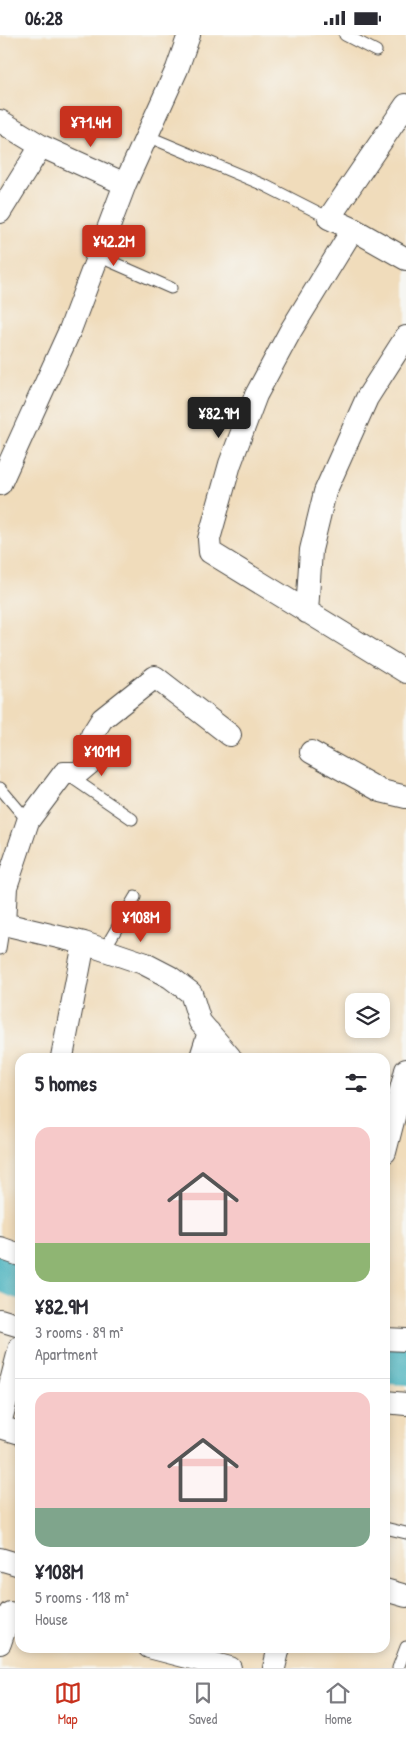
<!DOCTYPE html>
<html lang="en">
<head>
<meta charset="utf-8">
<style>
  body { margin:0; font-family:"Patrick Hand",sans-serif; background:#f2f2f3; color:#2b2b33; height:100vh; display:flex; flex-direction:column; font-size:19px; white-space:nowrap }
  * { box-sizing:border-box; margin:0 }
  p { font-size:16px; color:#7c7c81 }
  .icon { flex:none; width:28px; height:28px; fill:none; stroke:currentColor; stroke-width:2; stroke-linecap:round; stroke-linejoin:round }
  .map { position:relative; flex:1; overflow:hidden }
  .side { position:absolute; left:15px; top:1018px; width:375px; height:600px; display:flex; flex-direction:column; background:#fff; border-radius:15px; box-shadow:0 2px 8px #0003 }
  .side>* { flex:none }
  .controls { position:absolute; left:345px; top:958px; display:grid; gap:10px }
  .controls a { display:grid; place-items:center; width:45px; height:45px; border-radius:10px; background:#fff; box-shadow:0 2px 8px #0003; font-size:25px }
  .price { position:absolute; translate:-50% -42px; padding:0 11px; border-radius:5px; background:#c8321e; color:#fff; font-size:16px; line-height:32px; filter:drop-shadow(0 1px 2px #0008) }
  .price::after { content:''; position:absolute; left:50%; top:30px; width:15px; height:11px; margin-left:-8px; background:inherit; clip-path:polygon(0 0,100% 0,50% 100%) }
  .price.current { background:#222; color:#fff }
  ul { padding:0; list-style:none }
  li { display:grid; align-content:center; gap:10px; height:265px; padding:0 20px }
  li+li { border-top:1px solid #e1e1e2 }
  li span { display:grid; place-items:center; height:155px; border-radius:15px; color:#555 }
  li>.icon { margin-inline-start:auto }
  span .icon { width:90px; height:90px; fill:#fffc; stroke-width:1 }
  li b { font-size:21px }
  h2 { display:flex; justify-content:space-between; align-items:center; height:60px; padding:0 20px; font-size:21px }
  .status { display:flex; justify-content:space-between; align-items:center; height:35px; padding:0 25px; background:#fff; direction:ltr }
  .status svg { height:14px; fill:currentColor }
  .tab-bar { display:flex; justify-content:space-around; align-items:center; height:70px; border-top:1px solid #e1e1e2; background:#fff; font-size:14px; color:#7c7c81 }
  .tab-bar a { display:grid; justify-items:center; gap:2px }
  .tab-bar .current { color:#c8321e }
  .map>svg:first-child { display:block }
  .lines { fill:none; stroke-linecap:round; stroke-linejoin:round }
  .river { stroke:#3eadba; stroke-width:42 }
  .lane-casing { stroke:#494641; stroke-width:13 }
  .street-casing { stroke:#494641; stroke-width:24 }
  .lane { stroke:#fff; stroke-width:11 }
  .street { stroke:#fff; stroke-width:22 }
</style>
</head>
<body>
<div class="status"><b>06:28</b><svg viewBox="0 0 49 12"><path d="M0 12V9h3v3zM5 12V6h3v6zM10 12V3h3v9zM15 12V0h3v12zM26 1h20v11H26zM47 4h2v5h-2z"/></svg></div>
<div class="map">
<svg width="406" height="1633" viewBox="0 0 406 1633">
  <rect width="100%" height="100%" fill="#f6f6f2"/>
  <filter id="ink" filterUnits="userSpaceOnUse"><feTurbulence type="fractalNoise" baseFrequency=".02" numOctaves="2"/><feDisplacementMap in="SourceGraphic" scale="10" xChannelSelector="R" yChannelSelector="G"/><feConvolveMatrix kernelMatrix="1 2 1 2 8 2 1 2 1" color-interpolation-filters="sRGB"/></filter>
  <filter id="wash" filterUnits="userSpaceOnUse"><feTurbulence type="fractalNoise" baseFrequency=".0096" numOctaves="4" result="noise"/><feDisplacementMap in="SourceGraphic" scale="20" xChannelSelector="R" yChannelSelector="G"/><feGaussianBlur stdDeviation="1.12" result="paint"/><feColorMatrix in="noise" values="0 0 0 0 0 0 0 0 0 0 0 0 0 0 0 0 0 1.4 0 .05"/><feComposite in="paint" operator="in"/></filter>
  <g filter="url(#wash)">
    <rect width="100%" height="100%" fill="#f0dcbb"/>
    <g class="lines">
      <!-- river -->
      <path class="river" d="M0,1234L20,1243
        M385,1328L406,1329"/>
    </g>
  </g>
  <g filter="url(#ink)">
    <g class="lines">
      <defs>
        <path id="lane" d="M345,0L376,16
          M147,101L266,151L329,183
          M98,221L171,253
          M68,740L132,784
          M0,753L28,786
          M0,914L4,889
          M104,915L135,862
          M385,1493L406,1498
          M398,1633L406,1612"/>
        <path id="street" d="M406,70L329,183L353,194L406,224
          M0,86L41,111L125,149
          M0,177L41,111
          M353,194L291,295L256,360L230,429L209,504L210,517L406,637
          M0,449L70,295L125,149L177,34L189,0
          M307,577L311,515L325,457L367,363L406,302
          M311,717L381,756L406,762
          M4,889L6,852L28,786L64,738H78L90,728L92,700L102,684L155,642L230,700
          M0,890L4,889L84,908L143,928L170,942L191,958L200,987L230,1022
          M62,1022L84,908
          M201,1022L209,997
          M385,1117L406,1035
          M0,1213L20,1220
          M0,1285L20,1291
          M385,1304L406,1305
          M385,1367L406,1369
          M0,1389L20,1312
          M0,1392L20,1398
          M0,1524L20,1530
          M385,1555L406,1561
          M0,1608L10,1578L20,1581
          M149,1612L230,1633
          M274,1633L279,1612"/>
      </defs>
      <!-- lane casing -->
      <use href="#lane" class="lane-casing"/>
      <!-- street casing -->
      <use href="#street" class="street-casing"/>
      <!-- lane -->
      <use href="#lane" class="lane"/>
      <!-- street -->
      <use href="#street" class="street"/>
    </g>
  </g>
</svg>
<div class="controls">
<a><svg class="icon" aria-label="layers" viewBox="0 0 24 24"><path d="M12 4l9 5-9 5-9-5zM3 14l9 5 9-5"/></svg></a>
</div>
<b class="price" style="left:91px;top:113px">¥71.4M</b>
<b class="price" style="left:114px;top:232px">¥42.2M</b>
<b class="price current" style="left:219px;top:404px">¥82.9M</b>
<b class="price" style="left:102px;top:742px">¥101M</b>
<b class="price" style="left:141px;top:908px">¥108M</b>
<section class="side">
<h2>5 homes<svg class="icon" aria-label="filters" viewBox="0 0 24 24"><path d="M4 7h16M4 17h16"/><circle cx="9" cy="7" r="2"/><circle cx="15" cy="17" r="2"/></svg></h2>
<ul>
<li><span style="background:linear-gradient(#f6c9c9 75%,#8fb573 0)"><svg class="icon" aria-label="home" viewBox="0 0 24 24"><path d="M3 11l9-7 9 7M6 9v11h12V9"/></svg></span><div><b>¥82.9M</b><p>3 rooms · 89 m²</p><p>Apartment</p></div></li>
<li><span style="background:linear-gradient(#f6c9c9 75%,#7fa58c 0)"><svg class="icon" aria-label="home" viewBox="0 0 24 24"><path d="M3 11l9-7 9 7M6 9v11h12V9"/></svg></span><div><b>¥108M</b><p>5 rooms · 118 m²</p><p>House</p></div></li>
</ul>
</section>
</div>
<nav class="tab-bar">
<a class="current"><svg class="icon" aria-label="map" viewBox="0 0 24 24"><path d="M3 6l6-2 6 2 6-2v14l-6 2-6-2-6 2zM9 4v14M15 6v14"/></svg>Map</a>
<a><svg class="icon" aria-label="saved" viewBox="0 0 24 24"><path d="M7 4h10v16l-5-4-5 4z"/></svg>Saved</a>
<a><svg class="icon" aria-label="home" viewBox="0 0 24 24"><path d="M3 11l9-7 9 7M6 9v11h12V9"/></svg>Home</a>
</nav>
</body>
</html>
